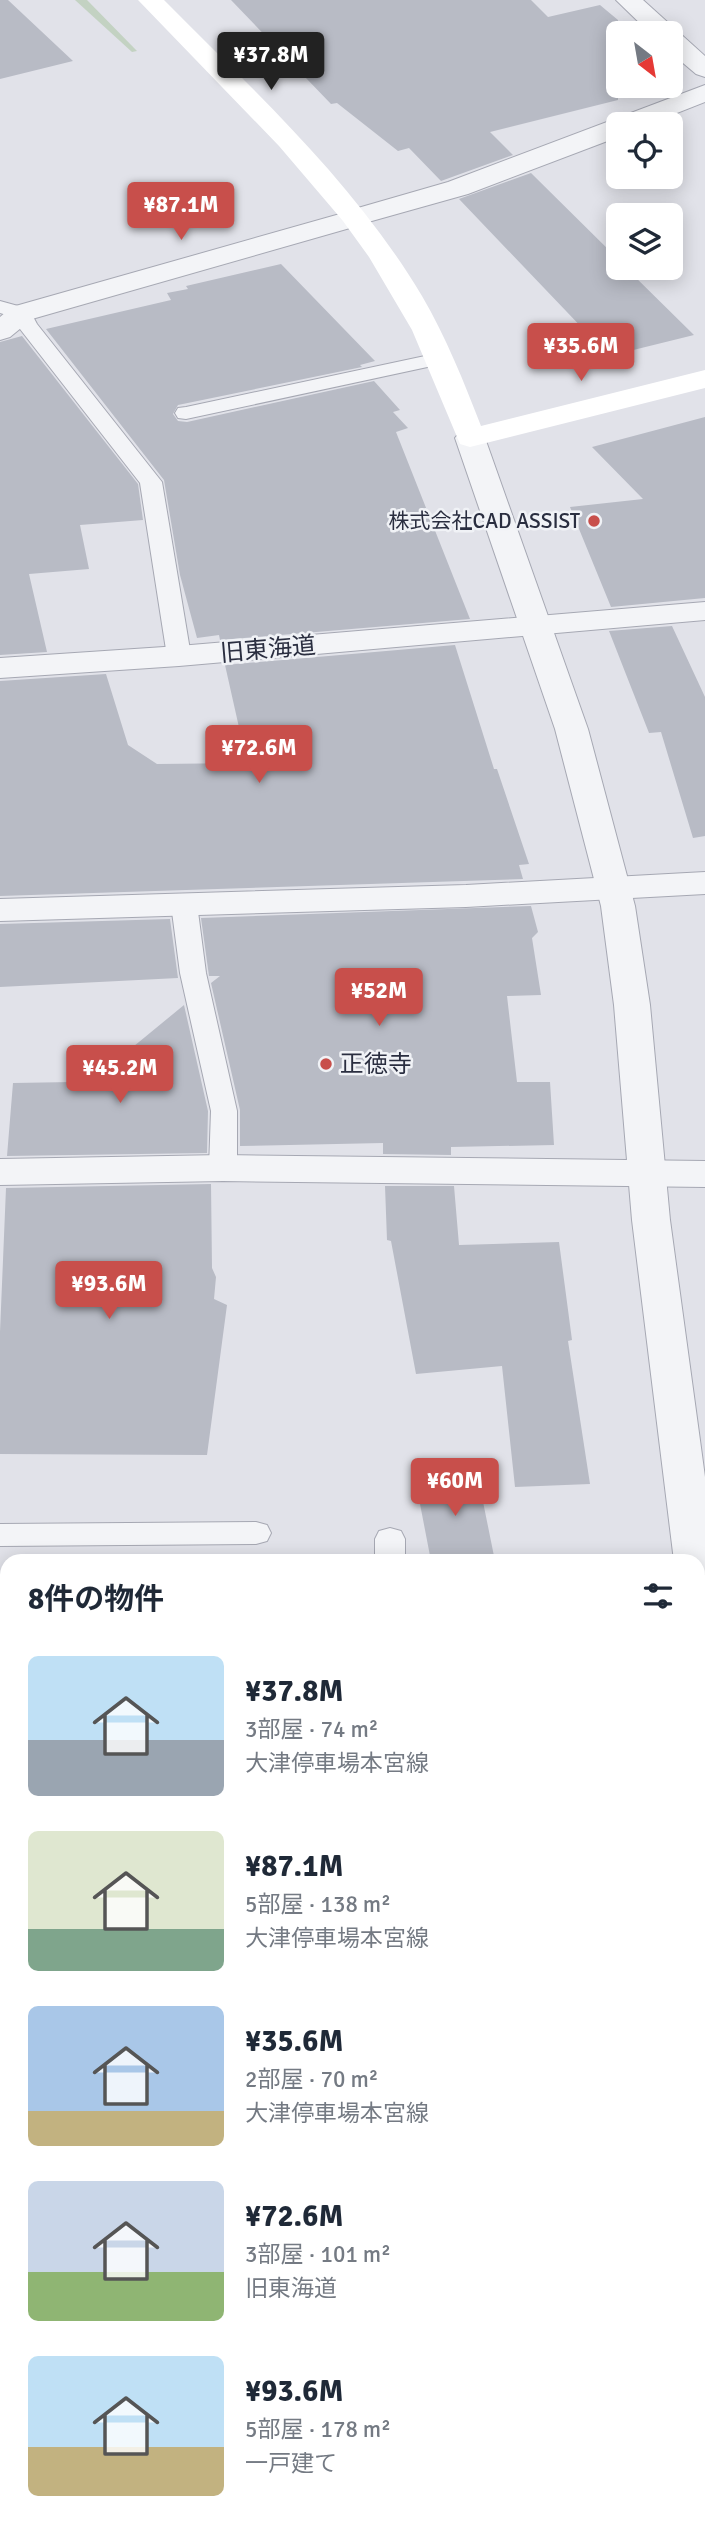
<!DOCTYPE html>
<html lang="ja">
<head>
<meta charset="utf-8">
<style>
  body { margin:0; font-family:Signika,"Noto Sans JP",sans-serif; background:#f6f6f7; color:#1f2937; height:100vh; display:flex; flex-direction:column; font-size:26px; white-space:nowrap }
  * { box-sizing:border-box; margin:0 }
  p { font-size:23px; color:#747a83 }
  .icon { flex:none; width:38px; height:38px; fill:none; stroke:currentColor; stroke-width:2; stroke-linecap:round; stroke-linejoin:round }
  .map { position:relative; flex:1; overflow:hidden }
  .sheet { position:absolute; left:0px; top:1554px; width:705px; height:973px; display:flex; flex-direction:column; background:#fff; border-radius:21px 21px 0 0; box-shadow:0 4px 18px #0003 }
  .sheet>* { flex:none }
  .needle { width:46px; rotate:149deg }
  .controls { position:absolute; left:606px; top:21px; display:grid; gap:14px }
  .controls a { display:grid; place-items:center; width:77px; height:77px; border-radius:10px; background:#fff; box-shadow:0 4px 18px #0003; font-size:35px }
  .price { position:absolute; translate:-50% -60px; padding:0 16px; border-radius:7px; background:#c84f4b; color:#fff; font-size:23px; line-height:46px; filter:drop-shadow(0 2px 4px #0008) }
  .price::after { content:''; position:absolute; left:50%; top:42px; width:21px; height:16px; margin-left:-10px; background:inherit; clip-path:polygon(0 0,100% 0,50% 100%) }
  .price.on { background:#222; color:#fff }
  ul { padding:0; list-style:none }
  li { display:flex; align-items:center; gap:21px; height:175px; padding:0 28px }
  li span { display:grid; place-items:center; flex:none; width:196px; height:140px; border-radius:10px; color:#555 }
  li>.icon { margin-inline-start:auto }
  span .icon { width:84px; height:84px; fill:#fffc; stroke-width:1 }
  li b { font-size:30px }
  h2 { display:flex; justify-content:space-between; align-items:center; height:84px; padding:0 28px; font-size:30px }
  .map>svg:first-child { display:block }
  .green { fill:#c3d2c2 }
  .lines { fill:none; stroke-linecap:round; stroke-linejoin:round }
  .river { fill:#9daac7; fill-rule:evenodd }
  .building { fill:#b8bbc5 }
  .service-casing { stroke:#a6a8b3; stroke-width:2 }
  .minor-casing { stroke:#a6a8b3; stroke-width:2 }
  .tertiary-casing { stroke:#a6a8b3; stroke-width:2 }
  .primary-casing { stroke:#a0a5b4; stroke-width:2 }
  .service { fill:#f3f4f7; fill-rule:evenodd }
  .minor { fill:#f3f4f7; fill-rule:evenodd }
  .tertiary { fill:#f3f4f7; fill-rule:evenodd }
  .secondary { fill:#fff; fill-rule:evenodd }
  .primary { fill:#fff; fill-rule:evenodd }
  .rail-casing { stroke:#7b7f92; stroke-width:9 }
  .rail { stroke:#f0f2f6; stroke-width:6; stroke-dasharray:19; stroke-linecap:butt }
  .poi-dot { fill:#c84f4b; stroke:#f0f2f6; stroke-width:2.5 }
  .labels { text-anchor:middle; stroke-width:5; stroke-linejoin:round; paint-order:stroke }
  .far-poi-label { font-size:21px; fill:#2a2e40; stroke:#f0f2f6; text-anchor:end }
  .street-label { font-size:24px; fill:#2a2e40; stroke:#f0f2f6 }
  .poi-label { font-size:24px; fill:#2a2e40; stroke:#f0f2f6; text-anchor:start }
</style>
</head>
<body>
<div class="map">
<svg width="705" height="2527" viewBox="0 0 705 2527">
  <rect width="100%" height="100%" fill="#e1e2e9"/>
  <!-- green -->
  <path class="green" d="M75,0H87L137,51L132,52Z"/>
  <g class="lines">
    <!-- river -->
    <path class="river" d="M0,1899H7V2001H0Z"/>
  </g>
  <!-- building -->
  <path class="building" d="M0,0H8L73,61L0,79Z
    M231,0H531L548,17L600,5L618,20V100L490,132L513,155L441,181L409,148L398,151L337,103L331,104Z
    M531,173L618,259V268H626L694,335L609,356L459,199Z
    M281,264L375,361L360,365L362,367L178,405L173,414L178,421L187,422L374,381L400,410L393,412L408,428L396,432L470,619L220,640L219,635L197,638L180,575L164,480L46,329L171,300L167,293L188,289L186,286Z
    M22,336L138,484L143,520L80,525L89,569L29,574L47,652L0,655V342Z
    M705,417V598L611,607L570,507L643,499L592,447Z
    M672,626L705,697V836L693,838L661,732L649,733L609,631Z
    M455,645L494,769H497L529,864L519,865L523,879L0,896V681L106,674L128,745L157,764L247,763L225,665Z
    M531,906L538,932L532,938L541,995L507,996L517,1082H550L554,1145L451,1147V1155L383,1154V1143L240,1146V1110L211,983L220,976H209L201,918Z
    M170,919L178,978L0,987V924Z
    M184,1005L208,1111L207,1153L7,1156L13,1083L132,1081L128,1051Z
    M211,1184L212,1268L216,1277L214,1299L227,1305L207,1455L0,1454V1332L6,1188Z
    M385,1186H454L459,1245L559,1242L572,1340L568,1341L590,1484L515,1487L502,1366L416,1374L391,1241L387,1240Z
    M477,1472L495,1561H431L415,1478Z"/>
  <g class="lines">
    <defs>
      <path id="service" d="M0,301L29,309L37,324L162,482L191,656L187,661H171L167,656L140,483L20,329L13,317L0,313Z
        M439,353L446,355L449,359L446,363L186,419L178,418L175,413L178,408L186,407Z
        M184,896L193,898L197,904L206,973L237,1111V1168L233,1175L223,1177L213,1175L209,1168L211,1111L180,973L171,904L175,898Z
        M256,1522L267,1525L271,1533L267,1541L256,1544L0,1546V1524Z
        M390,1528L401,1531L405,1539V1561H375V1539L379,1531Z"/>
      <path id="minor" d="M616,0H643L705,56V77L696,74L670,52V33H650Z
        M354,210L364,212L368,218L364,224L32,319L10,337L0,340V317L12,307Z
        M705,602V620L179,666L0,678V658L179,646Z
        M705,872V894L466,907L0,921V899L466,885Z
        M223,1155L705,1161V1187L223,1181L0,1185V1159Z
        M698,1719H705V1753H698Z
        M0,1724H7V1758H0Z"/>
      <path id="tertiary" d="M705,85V102L649,124H618V137L468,194L354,226L344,224L340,218L344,212L448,182Z
        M470,429L480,432L485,438L588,729L635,906L650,1005L670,1220L705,1477V1574L698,1576V1561H674L632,1220L614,1005L601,906L555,729L455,438L460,432Z
        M698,1576L705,1578V1668L698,1666Z
        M92,2520H144L143,2527H91Z"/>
      <path id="primary" d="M0,2135H7V2177H0Z
        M698,2201L705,2203V2245L698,2244Z
        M0,2226L7,2227V2271L0,2270Z"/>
    </defs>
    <!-- service casing -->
    <use href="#service" class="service-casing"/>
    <!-- minor casing -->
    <use href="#minor" class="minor-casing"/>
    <!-- tertiary casing -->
    <use href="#tertiary" class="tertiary-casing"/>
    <!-- primary casing -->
    <use href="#primary" class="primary-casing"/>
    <!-- service -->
    <use href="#service" class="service"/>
    <!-- minor -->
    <use href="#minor" class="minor"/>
    <!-- tertiary -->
    <use href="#tertiary" class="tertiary"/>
    <!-- secondary -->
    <path class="secondary" d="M138,0H164C256,93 354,182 422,296C446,337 464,382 481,426L705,370V388L470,447L460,444L412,330L369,257L343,221L279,146Z"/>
    <!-- primary -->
    <use href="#primary" class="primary"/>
    <defs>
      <path id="rail" d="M0,2005L7,2006
        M698,2031H705
        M0,2034L7,2035
        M698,2060H705"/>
    </defs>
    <!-- rail casing -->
    <use href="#rail" class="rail-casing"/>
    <!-- rail -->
    <use href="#rail" class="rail"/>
  </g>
  <!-- markers -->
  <g class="poi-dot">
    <circle cx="594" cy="521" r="7"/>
    <circle cx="326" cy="1064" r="7"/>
  </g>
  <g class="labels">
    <!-- far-poi labels -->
    <g class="far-poi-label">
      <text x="580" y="528">株式会社CAD ASSIST</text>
    </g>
    <!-- street labels -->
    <g class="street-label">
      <text transform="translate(268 649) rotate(-5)" y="8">旧東海道</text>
    </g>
    <!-- poi labels -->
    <g class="poi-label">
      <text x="340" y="1072">正徳寺</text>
    </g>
  </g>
</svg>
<div class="controls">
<a><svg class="needle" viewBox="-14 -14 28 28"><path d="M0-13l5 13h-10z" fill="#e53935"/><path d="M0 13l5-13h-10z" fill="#747a83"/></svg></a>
<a><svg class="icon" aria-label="locate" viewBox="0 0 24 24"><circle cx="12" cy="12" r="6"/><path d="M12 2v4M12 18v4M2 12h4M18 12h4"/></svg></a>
<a><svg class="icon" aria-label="layers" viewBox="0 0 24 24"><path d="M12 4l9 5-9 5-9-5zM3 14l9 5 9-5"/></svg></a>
</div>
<b class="price on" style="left:271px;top:92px">¥37.8M</b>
<b class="price" style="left:181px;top:242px">¥87.1M</b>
<b class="price" style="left:581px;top:383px">¥35.6M</b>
<b class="price" style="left:259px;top:785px">¥72.6M</b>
<b class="price" style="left:379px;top:1028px">¥52M</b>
<b class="price" style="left:120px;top:1105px">¥45.2M</b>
<b class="price" style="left:109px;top:1321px">¥93.6M</b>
<b class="price" style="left:455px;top:1518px">¥60M</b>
<section class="sheet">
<h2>8件の物件<svg class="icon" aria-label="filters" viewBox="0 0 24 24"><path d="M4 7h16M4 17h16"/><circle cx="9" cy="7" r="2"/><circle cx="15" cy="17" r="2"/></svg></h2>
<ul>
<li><span style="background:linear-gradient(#bfe0f5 60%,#9aa5b1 0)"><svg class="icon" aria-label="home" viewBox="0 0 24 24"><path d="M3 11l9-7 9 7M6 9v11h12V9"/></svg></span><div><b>¥37.8M</b><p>3部屋 · 74 m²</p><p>大津停車場本宮線</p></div></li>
<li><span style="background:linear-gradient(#dfe7d0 70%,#7fa58c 0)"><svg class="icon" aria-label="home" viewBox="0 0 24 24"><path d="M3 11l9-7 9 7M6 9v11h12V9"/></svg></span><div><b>¥87.1M</b><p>5部屋 · 138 m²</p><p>大津停車場本宮線</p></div></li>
<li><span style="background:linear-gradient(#a9c7e8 75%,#c2b280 0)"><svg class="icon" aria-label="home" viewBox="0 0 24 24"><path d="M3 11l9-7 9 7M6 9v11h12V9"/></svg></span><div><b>¥35.6M</b><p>2部屋 · 70 m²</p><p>大津停車場本宮線</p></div></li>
<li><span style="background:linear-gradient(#c9d6e8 65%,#8fb573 0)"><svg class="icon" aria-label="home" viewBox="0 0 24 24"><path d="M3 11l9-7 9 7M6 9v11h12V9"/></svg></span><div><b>¥72.6M</b><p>3部屋 · 101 m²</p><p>旧東海道</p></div></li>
<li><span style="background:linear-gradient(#bfe0f5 65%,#c2b280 0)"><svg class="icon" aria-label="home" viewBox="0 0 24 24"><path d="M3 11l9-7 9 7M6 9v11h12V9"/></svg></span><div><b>¥93.6M</b><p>5部屋 · 178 m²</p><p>一戸建て</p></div></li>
</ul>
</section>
</div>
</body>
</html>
